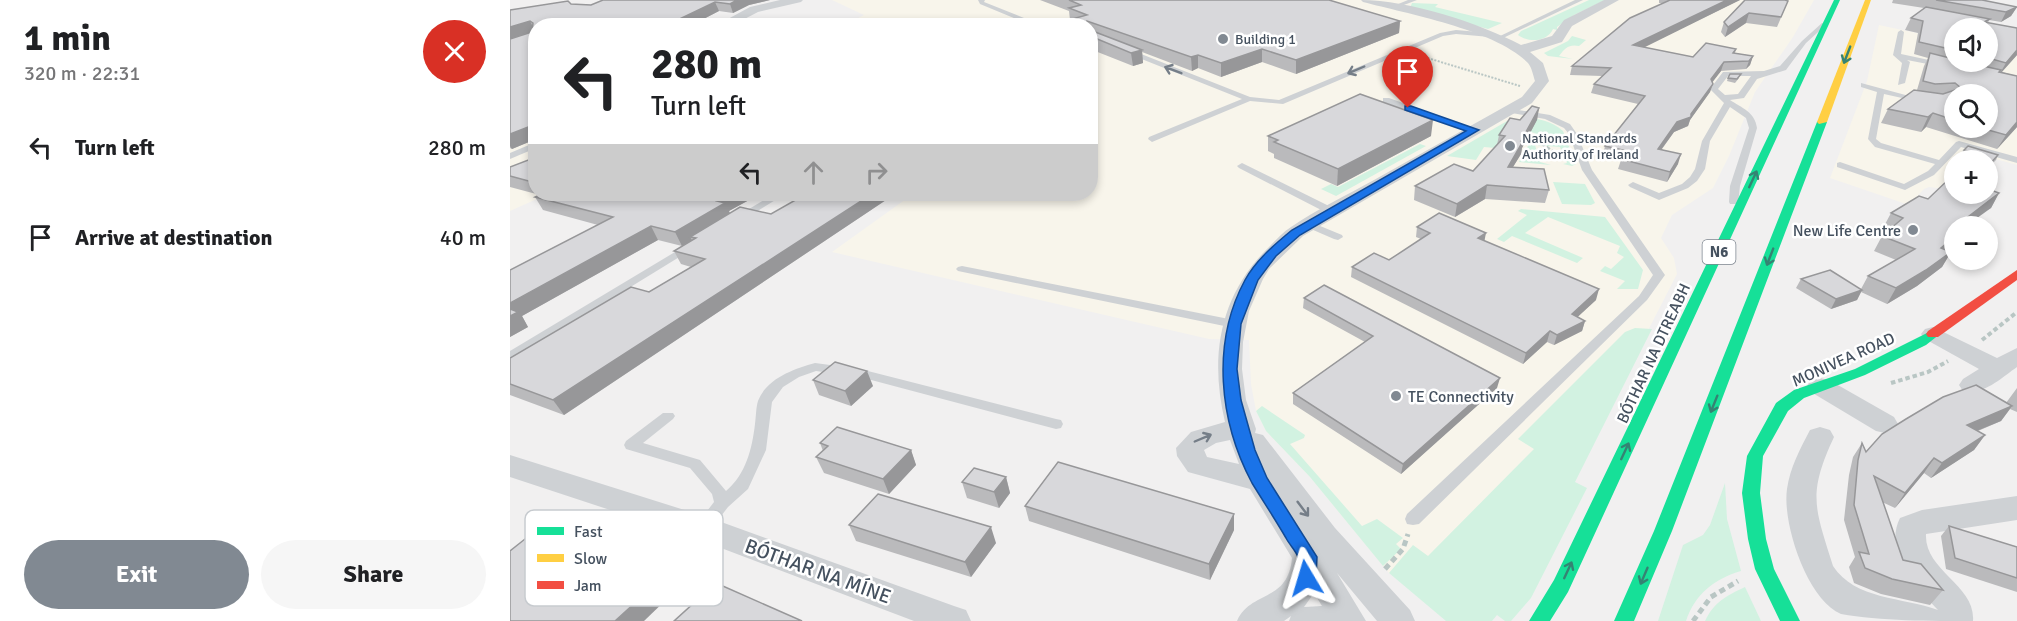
<!DOCTYPE html>
<html lang="en">
<head>
<meta charset="utf-8">
<style>
	body { margin:0; font-family:Signika,sans-serif; background:#f6f6f6; color:#202124; height:100vh; display:flex; flex-direction:column; font-size:22px; white-space:nowrap }
	* { box-sizing:border-box; margin:0 }
	p { font-size:20px; color:#757577 }
	.icon { flex:none; width:33px; height:33px; fill:none; stroke:currentColor; stroke-width:2; stroke-linecap:round; stroke-linejoin:round }
	.map { position:relative; flex:1; overflow:hidden }
	.sheet { display:flex; flex-direction:column; background:#fff; width:510px }
	.sheet>* { flex:none }
	.banner { position:absolute; left:18px; top:18px; width:570px; height:183px; border-radius:24px; box-shadow:0 3px 9px #0003; background:#fff; color:#202124; overflow:hidden }
	.controls { position:absolute; left:1434px; top:18px; display:grid; gap:12px }
	.controls a { display:grid; place-items:center; width:54px; height:54px; border-radius:50%; background:#fff; box-shadow:0 3px 9px #0003; font-size:30px }
	.pin { position:absolute; display:grid; place-items:center; width:51px; height:51px; color:#fff; margin:-62px -26px; border-radius:50% 50% 50% 0; rotate:-45deg; box-shadow:0 0 6px #0007 }
	.pin .icon { rotate:45deg }
	.me { position:absolute; width:66px; margin:-33px; rotate:353deg; stroke-linejoin:round; filter:drop-shadow(0 0 4px #0008) }
	.turn { display:flex; align-items:center; gap:21px; height:126px; padding:0 24px; font-size:27px }
	.turn .icon { width:78px; height:78px; stroke-width:2.5 }
	.turn b { display:block; font-size:42px; line-height:51px }
	.lanes { display:flex; align-items:center; height:57px; padding:0 24px; background:#0003; justify-content:center; gap:30px; direction:ltr }
	.lanes .off { opacity:.35 }
	.round { display:grid; place-items:center; flex:none; width:63px; height:63px; border-radius:32px; background:#f6f6f6 }
	.overview { display:flex; align-items:center; justify-content:space-between; height:102px; padding:0 24px }
	h1 { font-size:36px; font-weight:800; line-height:45px }
	.cta { display:flex; gap:12px; margin-top:auto; padding:12px 24px }
	.cta a { flex:1; height:69px; border-radius:36px; background:#818992; color:#fff; font-size:24px; font-weight:800; line-height:69px; text-align:center }
	.cta a+a { background:#f6f6f6; color:#202124 }
	ul { padding:0; list-style:none }
	li { display:flex; align-items:center; gap:18px; height:90px; padding:0 24px }
	li div { flex:1 }
	li b { display:block; font-size:22px }
	li em { font-style:normal }
	main { display:flex; flex:1; min-height:0 }
	.map>svg:first-child { display:block }
	.commercial { fill:#f8f5eb; fill-rule:evenodd }
	.green { fill:#d2f2e1 }
	.lines { fill:none; stroke-linecap:round; stroke-linejoin:round }
	.path-far3 { stroke:#b9c6c4; stroke-width:2; stroke-dasharray:2 1.5; stroke-linecap:butt }
	.path-far2 { stroke:#b9c6c4; stroke-width:3; stroke-dasharray:4 2; stroke-linecap:butt }
	.path-far1 { stroke:#b9c6c4; stroke-width:4; stroke-dasharray:4.5 3; stroke-linecap:butt }
	.path { stroke:#b9c6c4; stroke-width:5; stroke-dasharray:6 4; stroke-linecap:butt }
	.lane { fill:#ced1d4; fill-rule:evenodd }
	.street { fill:#ced1d4; fill-rule:evenodd }
	.fast { fill:#16e098; fill-rule:evenodd }
	.slow { fill:#ffcf43; fill-rule:evenodd }
	.jam { fill:#f24e42; fill-rule:evenodd }
	.wall { fill:#bababc; fill-rule:evenodd }
	.shaded-wall { fill:#979799 }
	.building { fill:#d8d8db; stroke:#979799; stroke-width:1.5 }
	.oneway { stroke:#358373 }
	.oneway2 { stroke:#757e88 }
	.route { fill:#1a73e8; stroke:#114b97; stroke-width:1.5 }
	.poi-dot { fill:#818992; stroke:#fff; stroke-width:2 }
	.labels { text-anchor:middle; stroke-width:5; stroke-linejoin:round; paint-order:stroke }
	.far-poi-label { font-size:14px; fill:#45515f; stroke:#fff; text-anchor:start }
	.shield { fill:#fff; stroke:#7d858f; stroke-width:1.5 }
	.shield-label { font-size:15px; font-weight:bold; fill:#45515f }
	.poi-label { font-size:16px; fill:#45515f; stroke:#fff; text-anchor:end }
	.street-label { font-size:16px; fill:#45515f; stroke:#fff }
	.near-street-label { font-size:20px; fill:#45515f; stroke:#fff }
	.key { fill:#fff; stroke:#c7cbcf; stroke-width:1.5 }
	.key-label { font-size:16px; fill:#45515f }
</style>
</head>
<body>
<main>
<section class="sheet">
<div class="overview"><div><h1>1 min</h1><p>320 m · 22:31</p></div><a class="round" style="background:#d93025;color:#fff"><svg class="icon" aria-label="close" viewBox="0 0 24 24"><path d="M6 6l12 12M18 6L6 18"/></svg></a></div>
<ul>
<li><svg class="icon" aria-label="left" viewBox="0 0 24 24"><path d="M17 20v-9H6M10 6l-5 5 5 5"/></svg><div><b>Turn left</b></div><em>280 m</em></li>
<li><svg class="icon" aria-label="arrive" viewBox="0 0 24 24"><path d="M6 21V4h12l-3 4 3 4H6"/></svg><div><b>Arrive at destination</b></div><em>40 m</em></li>
</ul>
<div class="cta"><a>Exit</a><a>Share</a></div>
</section>
<div class="map">
<svg width="1507" height="621" viewBox="0 0 1507 621">
	<rect width="100%" height="100%" fill="#f1f0f0"/>
	<g class="commercial">
		<polygon points="322,0 1304,0 1283,37 1245,92 1219,156 1203,188 1162,215 1151,238 1164,258 1167,274 1058,486 910,587 879,573 800,477 756,431 746,411 741,384 739,340 699,339 322,252 403,194 580,194 580,26 335,25 354,15"/>
		<path d="M1369,25L1444,41V62H1478L1507,55V165L1454,150L1444,160V178L1434,189L1419,187L1414,189L1399,205L1320,178L1357,81ZM1444,94H1478V128H1444Z"/>
		<polygon points="25,111 26,194 38,194 0,211 0,122"/>
	</g>
	<g class="green">
		<path d="M1079,0H1095L1064,15L1047,27V30L1043,29C1037,42 1019,43 1008,35L1011,31Z"/>
		<polygon points="902,3 928,4 925,7 992,23 978,29 900,8"/>
		<path d="M1062,36L1076,40L1069,46C1059,44 1055,48 1049,56L1063,59L1038,56L1034,53L1058,41Z"/>
		<path d="M1011,117C1026,118 1041,120 1053,131L1066,164L1062,166L1053,164L1057,163L1050,147L1025,145L1030,162L1041,165L1009,162L1025,133L998,128L985,148L974,147L966,160L937,156L997,121L1012,119Z"/>
		<polygon points="910,144 916,146 826,196 811,189 821,184 828,187"/>
		<polygon points="1043,182 1075,184 1085,203 1081,205 1052,204"/>
		<polygon points="1011,209 1095,217 1133,270 1128,289 1107,289 1115,281 1090,271 1095,266 1101,269 1114,257 1107,253 1110,246 1038,217 1015,233 1073,258 1067,263 1002,236 994,242 987,239 1017,215 1008,211"/>
		<polygon points="1125,328 1142,329 1065,482 1077,488 1021,598 1001,621 995,621 987,615 982,621 936,621 879,573 903,545 918,556 1024,449 1008,439 1115,332"/>
		<polygon points="752,406 795,435 794,438 780,444 852,526 867,519 893,538 886,544 891,549 873,566 800,477 756,431 746,411"/>
		<path d="M1215,483L1217,519L1231,571C1204,579 1185,594 1176,621H1148L1173,545L1193,535L1200,525Z"/>
		<path d="M1235,587L1251,621H1195C1204,602 1216,596 1235,587Z"/>
	</g>
	<g class="lines">
		<polyline class="path-far3" points="911,56 1010,86"/>
		<polyline class="path-far2" points="1017,133 1042,151"/>
		<g class="path-far1">
			<polyline points="1472,340 1507,312"/>
			<polyline points="1381,383 1418,372 1438,361"/>
		</g>
		<g class="path">
			<polyline points="875,569 893,549 898,534"/>
			<polyline points="1183,621 1201,597 1228,581"/>
		</g>
		<g class="lane">
			<polygon points="468,0 475,0 474,2 514,18 533,18 554,26 511,21 470,4"/>
			<polygon points="898,0 907,0 886,8 881,7"/>
			<polygon points="1065,0 1073,0 991,39 986,38"/>
			<path d="M1312,23L1317,24L1296,43L1276,70L1247,79L1234,98L1220,100C1232,108 1245,112 1247,128L1230,186L1228,204H1220L1219,202L1220,186L1239,128L1236,118L1220,107L1200,141L1195,169L1187,181L1178,188L1149,200L1120,187L1118,185L1123,182L1149,193L1172,184L1180,177L1185,169L1192,141L1214,103L1200,89L1213,72L1254,71L1270,66L1292,41ZM1218,76H1241L1228,94L1215,95L1208,89Z"/>
			<polygon points="946,30 980,33 983,35 980,37 946,34 933,36 773,104 740,101 642,142 638,139 639,137 732,99 614,52 621,50 740,97 769,100 930,33"/>
			<polygon points="1391,30 1394,32 1391,54 1433,63 1433,67 1397,60 1400,62 1395,83 1388,85 1392,63 1383,55 1388,32"/>
			<polygon points="1351,83 1414,100 1410,102 1374,94 1366,139 1371,143 1429,160 1446,142 1449,141 1507,157 1507,163 1451,147 1424,175 1395,190 1327,167 1327,163 1330,162 1394,184 1418,171 1425,164 1365,147 1358,139 1367,92 1351,87"/>
			<polygon points="873,98 879,98 968,130 961,132 873,102"/>
			<polygon points="996,108 1040,115 1060,124 1067,134 1082,170 1155,275 1137,300 909,524 903,525 897,524 895,519 897,514 1129,296 1143,275 1072,170 1059,134 1054,128 1035,119 996,112"/>
			<polygon points="26,142 26,148 0,159 0,153"/>
			<polygon points="732,163 825,209 826,211 821,214 817,213 729,168 727,166"/>
			<polygon points="264,194 275,194 233,220 229,221 224,218"/>
			<polygon points="798,221 832,235 833,237 828,240 824,239 794,226 793,224"/>
			<polygon points="180,243 185,246 184,248 0,361 0,351"/>
			<polygon points="452,266 724,320 730,324 724,328 448,271 446,269 448,267"/>
			<path d="M305,363L350,369L546,419L551,420L553,424L551,428L546,429L350,377L306,371L289,377L273,387L262,402L256,450L238,489L218,507L198,533L192,535L186,533L184,528L204,502L202,494L180,468L116,449L114,445L116,441L153,413H163L165,416L163,419L133,443L190,460L216,491C236,474 242,449 245,424C246,417 246,407 248,401C257,378 284,369 305,363Z"/>
		</g>
		<g class="street">
			<polygon points="270,0 293,0 291,2 248,12 221,26 205,26 240,7"/>
			<path d="M851,0C899,0 969,23 1011,45L1042,36L1054,20L1094,0H1109L1062,26L1052,42L1020,52L1033,63L1039,81L1022,103L793,236L759,269L753,279L739,311L733,342L732,369L736,400L746,429L745,433L753,435L825,528L900,610L905,621H867L827,573L856,621H779L781,616L774,621H727C741,590 778,603 782,558L740,489L678,472L667,456L666,448L681,432L715,422C699,355 710,294 760,246C767,239 773,232 781,227C807,209 837,195 864,180C913,152 963,125 1012,97L1025,81C1023,75 1022,68 1018,63C986,30 898,14 853,2ZM720,440L729,464L697,457L694,450L706,443ZM804,593L812,606L794,607Z"/>
			<path d="M1423,327L1487,358L1507,348V367C1491,378 1473,396 1453,391L1449,385L1453,379L1469,369L1415,339L1411,334L1415,329Z"/>
			<polygon points="1310,378 1319,380 1384,417 1388,424 1384,431 1375,433 1366,431 1301,392 1297,386 1301,380"/>
			<path d="M1310,427L1320,430L1324,437C1297,495 1305,508 1323,566C1345,600 1393,597 1428,610C1407,587 1373,551 1390,518L1412,510L1507,496V520L1416,534C1414,571 1466,585 1463,621C1423,621 1369,621 1331,614C1297,600 1272,523 1277,489C1280,468 1290,449 1300,430Z"/>
			<polygon points="0,455 203,519 444,606 456,610 461,621 404,621 182,537 0,477"/>
		</g>
		<g class="fast">
			<polygon points="1324,0 1330,0 1058,592 1040,621 1019,621 1044,580"/>
			<polygon points="1312,119 1317,122 1162,531 1124,621 1104,621 1144,531 1307,122"/>
			<polygon points="1423,330 1430,334 1416,345 1355,375 1294,398 1278,411 1253,456 1250,493 1256,539 1264,569 1290,621 1270,621 1245,569 1238,539 1232,493 1237,456 1266,403 1284,390 1345,369"/>
		</g>
		<polygon class="slow" points="1355,0 1361,0 1317,122 1309,124 1307,122"/>
		<polygon class="jam" points="1507,270 1507,280 1428,337 1418,337 1416,334 1418,331"/>
	</g>
	<g class="wall">
		<polygon points="93,0 260,0 239,5 223,13 209,11 180,26 26,26 26,139 2,149 0,148 0,10 61,4 81,5"/>
		<polygon points="530,0 819,0 890,21 889,33 786,74 752,62 711,77 688,68 682,71 632,52 633,63 623,66 580,49 580,26 549,26 548,23 560,20 559,11"/>
		<polygon points="1149,0 1230,0 1133,47 1183,57 1226,49 1225,53 1243,56 1240,65 1236,69 1211,71 1202,82 1200,92 1180,120 1178,126 1164,132 1152,149 1168,164 1157,182 1108,169 1111,160 1093,155 1095,146 1128,104 1081,93 1084,84 1092,76 1060,75 1062,66 1152,3 1149,3"/>
		<polygon points="1235,0 1278,1 1267,27 1236,23 1215,37 1211,32 1214,22"/>
		<path d="M1383,0H1472L1507,7L1501,16L1491,22L1479,20L1478,23L1507,28V55L1492,72L1507,76V127L1487,149L1416,127L1411,132L1371,123L1378,109L1407,90L1414,66L1418,58L1404,54L1408,33L1395,30L1401,18L1414,8L1382,3ZM1444,28H1478V62H1444ZM1444,94L1478,128H1444Z"/>
		<polygon points="1218,78 1229,78 1225,83 1217,81"/>
		<polygon points="1029,108 1027,120 1012,148 1011,154 1003,167 1039,190 1035,203 975,199 945,217 904,200 905,186 963,171 987,145 989,135 1010,120"/>
		<polygon points="758,136 921,136 827,186 764,158 764,154 758,151"/>
		<polygon points="1454,150 1488,155 1486,160 1478,168 1478,160 1452,154"/>
		<polygon points="26,157 26,194 250,194 219,211 220,213 261,214 294,195 287,194 385,194 54,415 0,395 0,358 139,292 181,267 171,264 164,251 172,246 148,240 12,316 18,327 0,337 0,270 88,225 33,210 25,197 30,195 0,187 0,167"/>
		<polygon points="1489,193 1481,208 1444,226 1444,244 1437,250 1441,252 1432,267 1407,286 1377,304 1351,292 1347,300 1321,309 1286,288 1291,279 1351,289 1358,276 1386,260 1364,251 1372,236 1378,230 1373,228 1381,213 1418,199"/>
		<polygon points="907,227 974,241 1086,300 1067,317 1075,321 1072,331 1044,345 1037,342 1013,364 841,277 842,267 879,260 911,239 906,237"/>
		<polygon points="794,298 987,388 891,474 783,404 783,393 855,342 793,308"/>
		<polygon points="303,380 363,386 341,406 309,395"/>
		<polygon points="1507,388 1507,412 1500,409 1491,421 1468,431 1475,435 1464,450 1421,478 1414,473 1385,508 1372,502 1393,560 1433,590 1420,605 1371,594 1344,583 1339,567 1345,557 1334,520 1339,475 1343,457 1352,443 1356,452 1496,403"/>
		<polygon points="310,443 401,450 406,465 379,494 314,473 306,457 313,451"/>
		<polygon points="496,477 500,493 489,508 457,498 452,482"/>
		<polygon points="515,506 724,530 700,580 519,521"/>
		<polygon points="339,525 486,543 461,577 346,541"/>
		<polygon points="1439,526 1507,547 1507,592 1436,569 1431,536"/>
	</g>
	<g class="shaded-wall">
		<polygon points="227,0 260,0 239,5 223,13 220,4"/>
		<polygon points="1217,0 1230,0 1121,54 1123,45"/>
		<polygon points="205,2 209,11 180,26 155,26"/>
		<polygon points="1507,7 1501,16 1491,22 1496,12"/>
		<polygon points="1239,13 1236,23 1215,37 1218,27"/>
		<polygon points="20,21 25,31 0,39 0,27"/>
		<polygon points="890,21 889,33 786,74 786,60"/>
		<polygon points="752,49 752,62 711,77 711,63"/>
		<polygon points="632,50 633,63 623,66 621,53"/>
		<polygon points="1507,50 1507,55 1489,75 1496,63"/>
		<polygon points="688,55 688,68 682,71 681,57"/>
		<polygon points="1243,56 1240,65 1236,69 1239,61"/>
		<polygon points="1214,62 1211,71 1198,88 1201,79"/>
		<polygon points="1203,84 1200,92 1180,120 1178,126 1164,132 1145,158 1148,149 1167,122 1181,114"/>
		<polygon points="1029,108 1027,120 1012,148 1011,154 995,180 998,167"/>
		<polygon points="1423,113 1416,127 1411,132 1418,117"/>
		<polygon points="923,120 921,136 827,186 828,169"/>
		<polygon points="1507,122 1507,127 1487,149 1496,135"/>
		<polygon points="26,124 26,139 2,149 0,146 0,134"/>
		<polygon points="1171,154 1168,164 1157,182 1160,172"/>
		<polygon points="977,185 975,199 945,217 947,204"/>
		<polygon points="1489,193 1481,208 1456,226 1450,223"/>
		<polygon points="221,194 250,194 219,211 221,217 180,237 182,240 172,246 165,232 207,201"/>
		<polygon points="362,194 385,194 54,415 43,400"/>
		<polygon points="141,226 148,240 12,316 18,327 0,337 0,303"/>
		<polygon points="976,233 974,243 968,238"/>
		<polygon points="1444,237 1444,244 1422,263 1431,248"/>
		<polygon points="1441,252 1432,267 1407,286 1377,304 1386,288"/>
		<polygon points="1089,289 1086,300 1059,325 1062,314"/>
		<polygon points="1352,290 1347,300 1321,309 1326,299"/>
		<polygon points="1075,321 1072,331 1044,345 1047,335"/>
		<polygon points="1040,331 1037,342 1013,364 1016,353"/>
		<polygon points="357,371 363,386 341,406 335,391"/>
		<polygon points="990,378 987,388 891,474 893,464"/>
		<polygon points="1502,406 1491,421 1447,439 1457,425"/>
		<polygon points="1475,435 1464,450 1421,478 1432,463"/>
		<polygon points="401,450 406,465 379,494 373,479"/>
		<polygon points="1424,458 1414,473 1385,508 1395,493"/>
		<polygon points="496,477 500,493 489,508 484,492"/>
		<polygon points="724,514 724,530 700,580 699,564"/>
		<polygon points="481,527 486,543 461,577 455,562"/>
		<polygon points="149,581 160,596 134,621 105,621"/>
	</g>
	<g class="building">
		<polygon points="93,0 227,0 220,4 205,2 155,26 26,26 26,124 0,134 0,39 22,32 23,23 20,21 0,27 0,10 58,1 61,4 81,5"/>
		<polygon points="559,0 819,0 890,21 786,60 752,49 711,63 688,55 681,57 577,21 577,26 554,26 548,23 577,15 559,8 571,5"/>
		<polygon points="1160,0 1217,0 1123,45 1183,57 1196,43 1226,49 1223,53 1243,56 1239,61 1214,62 1201,79 1203,84 1181,114 1181,117 1167,122 1148,149 1171,154 1160,172 1111,159 1117,151 1095,146 1135,96 1084,84 1101,68 1062,66 1120,18"/>
		<polygon points="1235,0 1275,0 1278,1 1271,17 1239,13 1218,27 1214,22"/>
		<polygon points="1426,0 1472,0 1507,7 1496,12"/>
		<polygon points="1416,7 1480,19 1474,22 1507,28 1507,50 1496,63 1478,58 1478,28 1444,28 1444,50 1409,42 1413,21 1401,18"/>
		<polygon points="580,30 632,50 621,53 580,36"/>
		<polygon points="1420,53 1444,59 1444,62 1455,62 1491,70 1489,72 1507,76 1507,122 1496,135 1471,128 1478,128 1478,94 1444,94 1444,120 1423,113 1418,117 1378,109 1404,90 1433,94 1451,88 1445,83 1425,84 1413,81"/>
		<polygon points="1220,74 1231,74 1227,79 1218,78"/>
		<polygon points="850,94 923,120 828,169 764,142 768,140 758,136"/>
		<polygon points="1022,106 1029,108 1011,141 1013,141 998,167 1034,169 1039,190 977,185 947,204 905,186 944,164 963,171 995,136 989,135 1000,118 1010,120"/>
		<polygon points="1458,146 1488,155 1478,166 1478,160 1460,160 1467,153 1454,150"/>
		<polygon points="26,157 26,183 0,176 0,167"/>
		<polygon points="1441,177 1444,178 1444,194 1478,194 1478,189 1489,193 1450,223 1457,226 1444,226 1444,237 1431,248 1441,252 1416,270 1386,288 1358,276 1405,249 1372,236 1393,218 1381,213 1409,196 1418,199"/>
		<polygon points="32,194 221,194 207,201 215,203 165,232 141,226 0,303 0,270 103,217 25,197"/>
		<polygon points="296,194 362,194 43,400 0,384 0,358 121,287 139,292 195,259 164,251 186,238 180,237 230,207 261,214"/>
		<polygon points="929,213 976,233 968,238 1089,289 1062,314 1075,321 1047,335 1040,331 1016,353 842,267 864,253 879,260 920,233 907,227"/>
		<polygon points="1320,270 1352,290 1326,299 1291,279"/>
		<polygon points="814,285 990,378 893,464 783,393 863,336 794,298"/>
		<polygon points="0,309 8,312 0,316"/>
		<polygon points="325,362 357,371 335,391 303,380"/>
		<polygon points="1466,385 1502,406 1457,425 1475,435 1432,463 1424,458 1395,493 1364,476 1393,560 1411,564 1433,590 1382,579 1355,568 1349,552 1359,554 1344,505 1348,460 1352,443 1356,452 1372,434 1396,419 1433,397"/>
		<polygon points="327,427 401,450 373,479 306,457 318,446 310,443"/>
		<polygon points="548,462 724,514 699,564 515,506"/>
		<polygon points="464,468 496,477 484,492 452,482"/>
		<polygon points="368,494 481,527 455,562 339,525"/>
		<polygon points="1439,526 1507,547 1507,578 1445,558"/>
		<polygon points="15,539 60,555 66,551 83,557 80,560 128,578 132,574 149,581 105,621 0,621 0,551"/>
		<polygon points="206,583 292,621 164,621"/>
	</g>
	<defs><path id="oneway-shaft" d="M-6 0H5M1.5-3L5.5 0L1.5 3" fill="none" stroke-width="1.6" stroke-linecap="round" stroke-linejoin="round" transform="scale(1.5)"/></defs>
	<g class="oneway">
		<use href="#oneway-shaft" transform="translate(1337 55) rotate(111)"/>
		<use href="#oneway-shaft" transform="translate(1243 179) rotate(-65)"/>
		<use href="#oneway-shaft" transform="translate(1260 257) rotate(111)"/>
		<use href="#oneway-shaft" transform="translate(1204 404) rotate(112)"/>
		<use href="#oneway-shaft" transform="translate(1115 451) rotate(-65)"/>
		<use href="#oneway-shaft" transform="translate(1058 570) rotate(-65)"/>
		<use href="#oneway-shaft" transform="translate(1134 576) rotate(113)"/>
	</g>
	<g class="oneway2">
		<use href="#oneway-shaft" transform="translate(663 70) rotate(-159)"/>
		<use href="#oneway-shaft" transform="translate(846 70) rotate(157)"/>
		<use href="#oneway-shaft" transform="translate(693 438) rotate(-23)"/>
		<use href="#oneway-shaft" transform="translate(793 509) rotate(53)"/>
	</g>
	<path class="route" d="M895,106H901L969,130L790,235L766,256L748,280L731,324L727,369L731,400L745,450L757,478L807,557L806,578L803,584L796,586L789,584C785,575 791,566 788,557C786,551 779,544 776,538C765,519 753,501 742,483C709,421 701,343 735,280C746,260 765,244 782,230L956,131L895,110Z"/>
	<g class="poi-dot">
		<circle cx="713" cy="39" r="6"/>
		<circle cx="1000" cy="146" r="6"/>
		<circle cx="1403" cy="230" r="6"/>
		<circle cx="886" cy="396" r="6"/>
	</g>
	<g class="labels">
		<g class="far-poi-label">
			<text x="725" y="44">Building 1</text>
			<text x="1012" y="143">National Standards<tspan x="1012" dy="16">Authority of Ireland</tspan></text>
		</g>
		<rect class="shield" x="1192.5" y="240" width="33" height="24" rx="4.5"/>
		<g class="shield-label">
			<text x="1209" y="257">N6</text>
		</g>
		<g class="poi-label">
			<text x="1391" y="236">New Life Centre</text>
			<text x="898" y="402" text-anchor="start">TE Connectivity</text>
		</g>
		<g class="street-label">
			<text transform="translate(1143 353) rotate(-65)" y="6">BÓTHAR NA DTREABH</text>
			<text transform="translate(1333 359) rotate(-24)" y="6">MONIVEA ROAD</text>
		</g>
		<g class="near-street-label">
			<text transform="translate(308 571) rotate(20)" y="7">BÓTHAR NA MÍNE</text>
		</g>
	</g>
	<rect x="15" y="510" width="198" height="96" rx="9" class="key"/>
	<rect x="27" y="527" width="27" height="8" fill="#16e098"/>
	<rect x="27" y="554" width="27" height="8" fill="#ffcf43"/>
	<rect x="27" y="581" width="27" height="8" fill="#f24e42"/>
	<g class="key-label">
		<text x="64" y="537">Fast</text>
		<text x="64" y="564">Slow</text>
		<text x="64" y="591">Jam</text>
	</g>
</svg>
<div class="controls">
<a><svg class="icon" aria-label="sound" viewBox="0 0 24 24"><path d="M4 9h4l5-4v14l-5-4H4zM17 9q2 3 0 6"/></svg></a>
<a><svg class="icon" aria-label="search" viewBox="0 0 24 24"><circle cx="10" cy="10" r="6"/><path d="M15 15l6 6"/></svg></a>
<a>+</a>
<a>−</a>
</div>
<div class="pin" style="left:898px;top:108px;background:#d93025"><svg class="icon" aria-label="arrive" viewBox="0 0 24 24"><path d="M6 21V4h12l-3 4 3 4H6"/></svg></div>
<svg class="me" style="left:796px;top:578px" viewBox="-20 -20 40 40"><path d="M0-17L14 15 0 8-14 15z" fill="#1a73e8" stroke="#fff" stroke-width="4"/></svg>
<div class="banner">
<div class="turn"><svg class="icon" aria-label="left" viewBox="0 0 24 24"><path d="M17 20v-9H6M10 6l-5 5 5 5"/></svg><div><b>280 m</b>Turn left</div></div>
<div class="lanes"><svg class="icon" aria-label="left" viewBox="0 0 24 24"><path d="M17 20v-9H6M10 6l-5 5 5 5"/></svg><svg class="icon off" aria-label="ahead" viewBox="0 0 24 24"><path d="M12 20V5M6 11l6-6 6 6"/></svg><svg class="icon off" aria-label="right" viewBox="0 0 24 24"><path d="M7 20v-9h11M14 6l5 5-5 5"/></svg></div>
</div>
</div>
</main>
</body>
</html>
